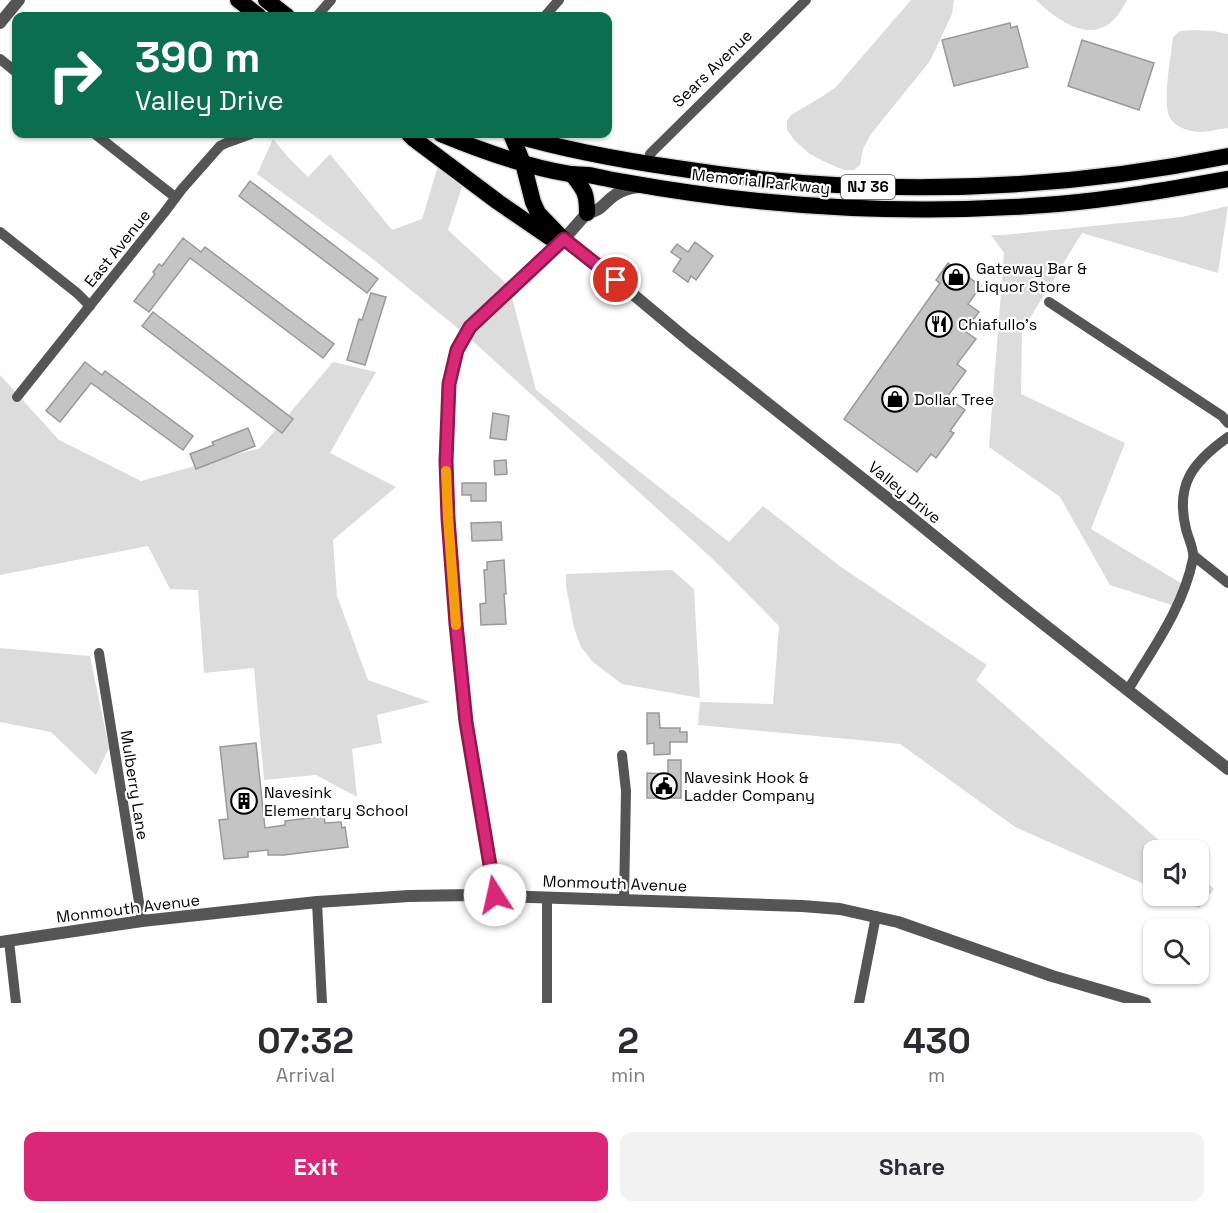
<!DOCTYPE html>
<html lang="en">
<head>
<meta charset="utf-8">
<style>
	body { margin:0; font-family:"Space Grotesk",sans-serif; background:#f2f2f3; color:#2b2b33; height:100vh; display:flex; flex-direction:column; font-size:22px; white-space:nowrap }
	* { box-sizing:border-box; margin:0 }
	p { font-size:20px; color:#7c7c81 }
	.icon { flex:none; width:33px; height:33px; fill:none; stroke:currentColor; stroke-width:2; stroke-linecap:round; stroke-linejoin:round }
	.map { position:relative; height:1003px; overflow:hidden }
	.details { display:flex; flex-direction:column; background:#fff; flex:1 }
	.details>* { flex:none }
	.banner { position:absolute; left:12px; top:12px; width:600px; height:126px; border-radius:12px; box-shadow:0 2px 4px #0004; background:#0b6e4f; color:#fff; overflow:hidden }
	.tools { position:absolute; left:1143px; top:840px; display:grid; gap:12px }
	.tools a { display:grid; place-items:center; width:66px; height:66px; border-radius:12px; background:#fff; box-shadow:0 2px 4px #0004; font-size:30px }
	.pin { position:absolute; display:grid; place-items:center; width:51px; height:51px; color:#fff; margin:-26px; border:3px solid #fff; border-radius:50%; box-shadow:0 2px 6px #0007 }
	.me { position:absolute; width:66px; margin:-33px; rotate:350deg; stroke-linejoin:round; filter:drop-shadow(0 0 4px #0008) }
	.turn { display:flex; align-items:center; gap:21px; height:126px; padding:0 24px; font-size:27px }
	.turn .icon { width:78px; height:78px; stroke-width:2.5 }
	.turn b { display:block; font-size:42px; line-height:51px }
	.eta { display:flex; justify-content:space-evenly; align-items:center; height:102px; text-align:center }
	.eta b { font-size:36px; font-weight:800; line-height:42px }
	.primary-button { display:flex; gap:12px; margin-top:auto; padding:12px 24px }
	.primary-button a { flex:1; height:69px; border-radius:12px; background:#db2777; color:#fff; font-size:24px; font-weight:800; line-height:69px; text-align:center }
	.primary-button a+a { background:#f2f2f3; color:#2b2b33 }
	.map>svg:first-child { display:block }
	.green { fill:#dcdcdc }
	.building { fill:#c4c4c4; stroke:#999; stroke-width:1.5 }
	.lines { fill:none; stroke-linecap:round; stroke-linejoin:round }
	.trunk-casing { stroke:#dbdbdb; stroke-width:19 }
	.minor { stroke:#555; stroke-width:10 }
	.tertiary { stroke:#555; stroke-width:12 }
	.trunk { stroke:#000; stroke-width:16 }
	.route-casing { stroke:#8e194d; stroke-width:15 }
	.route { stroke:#db2777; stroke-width:10 }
	.slow { stroke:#f59e0b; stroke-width:10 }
	.labels { text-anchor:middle; stroke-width:4.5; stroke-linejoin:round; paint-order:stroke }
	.shield { fill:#fff; stroke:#4c4c4c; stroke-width:1.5 }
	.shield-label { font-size:15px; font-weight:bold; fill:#000 }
	.street-label { font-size:16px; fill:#000; stroke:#fff }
	.poi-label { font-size:16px; fill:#000; stroke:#fff; text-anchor:start }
</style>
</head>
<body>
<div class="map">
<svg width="1228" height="1003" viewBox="0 0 1228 1003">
	<rect width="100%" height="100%" fill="#fff"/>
	<g class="green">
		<polygon points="911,0 954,0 952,14 930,61 871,134 863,149 860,165 854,170 844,170 825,162 810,154 795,141 787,130 787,121 791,115 823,96 836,87"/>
		<path d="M1036,0H1127C1124,5 1121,11 1117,16C1092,47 1057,20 1036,0Z"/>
		<path d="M1192,30L1214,31L1228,34V128C1219,129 1209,132 1200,132C1190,132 1175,127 1170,118C1162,101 1171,57 1173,37L1180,31Z"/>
		<polygon points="273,139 289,158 308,177 330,154 392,230 422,219 438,166 463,184 448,230 509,286 536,390 729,542 763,506 841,567 987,665 976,680 1170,850 1154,850 1153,888 1015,827 900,744 698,725 700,702 773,704 779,626 717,563 466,335 369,256 257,174"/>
		<polygon points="1228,206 1218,273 1082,233 1022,331 1021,394 1125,443 1091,529 1189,588 1181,608 1110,585 1060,497 989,447 1004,253 991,235 1003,235 1182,217"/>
		<polygon points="333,362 376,372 330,453 396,487 333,540 337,596 368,680 430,702 377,715 382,743 352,749 357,797 316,775 264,780 254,668 204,673 198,590 170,589 148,546 0,575 0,375 59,440 141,481 260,448"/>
		<polygon points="672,570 694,589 700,698 622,684 593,662 581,647 574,628 566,586 566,574"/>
		<polygon points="0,648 90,656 109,748 96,775 51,732 0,722"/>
		<polygon points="1199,875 1214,889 1199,908 1170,896 1198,896"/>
	</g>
	<g class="building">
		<polygon points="1010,23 1011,28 1017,26 1028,67 954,86 942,40"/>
		<polygon points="1082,40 1154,63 1139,110 1068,86"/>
		<polygon points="250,181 378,279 367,293 239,196"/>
		<polygon points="183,238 201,252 205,247 334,344 323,358 190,258 149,312 134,301 155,274 153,272 159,264 162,266"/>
		<polygon points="695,242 713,256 696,280 691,276 688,282 673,271 681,259 671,252 677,244 688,252"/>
		<polygon points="948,263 981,286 968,304 979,312 965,331 976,339 957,364 966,371 947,397 965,410 950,431 954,433 936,458 931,454 917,472 844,419 940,283 936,280"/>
		<polygon points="371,293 386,297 365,365 347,360 359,319 362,320"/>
		<polygon points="153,312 293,419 282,433 142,326"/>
		<polygon points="85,362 102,375 105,371 193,436 183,450 91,383 60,422 46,411"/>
		<polygon points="493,413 509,416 506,440 490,438"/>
		<polygon points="248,428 255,446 196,469 190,454 214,445 212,442"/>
		<polygon points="506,460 507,474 495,475 494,461"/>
		<polygon points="462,483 486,483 486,501 471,501 471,495 462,495"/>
		<polygon points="501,522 502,540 472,541 471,523"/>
		<polygon points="504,560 506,594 504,594 506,624 481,625 480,604 486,603 484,570 487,570 487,562"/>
		<polygon points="647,713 659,713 660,728 680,728 680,732 687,732 687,742 670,742 670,754 654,755 654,743 647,744"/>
		<polygon points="256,743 265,828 285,825 285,821 324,816 325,823 341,822 342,828 345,827 348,847 284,855 268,855 268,850 248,852 248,857 224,859 219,820 228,819 220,747"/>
		<polygon points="668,760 681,760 681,798 647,798 647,773 668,774"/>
	</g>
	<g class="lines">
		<g class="trunk-casing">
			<g id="trunk">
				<polyline points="238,0 259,16"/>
				<polyline points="266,0 287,16"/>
				<polyline points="409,134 414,139 498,202 549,237 564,239"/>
				<path d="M441,134C482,151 526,167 570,174C576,175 582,174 588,175C600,177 612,180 624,182C767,208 913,216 1058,204C1115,199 1172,189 1228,179"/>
				<path d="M511,134C565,150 620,160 676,168C859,197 1046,193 1228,156"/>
				<polyline points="511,134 523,163 533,202 538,213 563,239"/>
				<path d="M572,174C584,190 587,192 587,213"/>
			</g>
		</g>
		<g class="minor">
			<polyline points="317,16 331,0"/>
			<polyline points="545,16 559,0"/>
			<polyline points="0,59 16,72"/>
			<polyline points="95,134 175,197"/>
			<polyline points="649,164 650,154 657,147 806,0"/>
			<polyline points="0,232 77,293 90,306"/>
			<polyline points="1049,302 1222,416 1228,423"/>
			<polyline points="17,397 164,213 182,189 220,146 226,143 251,134"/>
			<polyline points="1194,556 1228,583"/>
			<polyline points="99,653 142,921"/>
			<path d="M1128,690C1153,648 1183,608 1193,559C1195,551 1188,538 1186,529C1175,484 1193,462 1228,437"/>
			<polyline points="622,755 626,791 624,900"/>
			<polyline points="495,895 464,708 456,624 448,518 446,461 449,384 457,350 470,327 564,239"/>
			<polyline points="317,902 322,1003"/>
			<polyline points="9,941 16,1003"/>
			<polyline points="547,1003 547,897"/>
			<polyline points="859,1003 876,916"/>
		</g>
		<g class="tertiary">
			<polyline points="0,23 19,0"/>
			<path d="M638,187C629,188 622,190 615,195C603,203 602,211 587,213L564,239L598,265L689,341L901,509L1008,596L1228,769"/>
			<polyline points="0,942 142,921 317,902 409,896 473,895 802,906 840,909 898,922 1052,976 1145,1003"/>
		</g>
		<use href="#trunk" class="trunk"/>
	</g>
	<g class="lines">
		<g class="route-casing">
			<polyline id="route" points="495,895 466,722 456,624 448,518 446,461 449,384 457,350 470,327 564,239 616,280"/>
		</g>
		<use href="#route" class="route"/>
		<polyline class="slow" points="446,471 448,518 456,625"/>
	</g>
	<defs>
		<g id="shop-ring" transform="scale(1.35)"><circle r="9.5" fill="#fff" stroke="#000" stroke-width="1.5"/><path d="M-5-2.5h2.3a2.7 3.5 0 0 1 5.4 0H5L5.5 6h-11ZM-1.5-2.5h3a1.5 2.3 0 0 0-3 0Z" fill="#000"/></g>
		<g id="restaurant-ring" transform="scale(1.35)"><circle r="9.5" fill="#fff" stroke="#000" stroke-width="1.5"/><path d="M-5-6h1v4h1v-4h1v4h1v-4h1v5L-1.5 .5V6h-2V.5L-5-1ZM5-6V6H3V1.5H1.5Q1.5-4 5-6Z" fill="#000"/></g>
		<g id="civic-ring" transform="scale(1.35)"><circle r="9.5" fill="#fff" stroke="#000" stroke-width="1.5"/><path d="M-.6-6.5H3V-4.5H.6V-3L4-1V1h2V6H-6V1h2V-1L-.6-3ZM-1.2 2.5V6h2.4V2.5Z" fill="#000"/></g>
		<g id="building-ring" transform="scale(1.35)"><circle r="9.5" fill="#fff" stroke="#000" stroke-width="1.5"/><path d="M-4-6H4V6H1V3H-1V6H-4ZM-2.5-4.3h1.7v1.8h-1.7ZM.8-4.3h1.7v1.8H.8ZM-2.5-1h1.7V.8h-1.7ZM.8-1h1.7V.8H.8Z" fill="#000"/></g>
	</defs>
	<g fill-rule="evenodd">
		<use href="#shop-ring" x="956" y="277"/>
		<use href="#restaurant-ring" x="939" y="324"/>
		<use href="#shop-ring" x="895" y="399"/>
		<use href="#civic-ring" x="664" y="786"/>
		<use href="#building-ring" x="244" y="801"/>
	</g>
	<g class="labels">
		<rect class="shield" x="841" y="175" width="54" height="24" rx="4.5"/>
		<g class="shield-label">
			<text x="868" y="192">NJ 36</text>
		</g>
		<g class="street-label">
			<text transform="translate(712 68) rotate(-44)" y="6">Sears Avenue</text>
			<text transform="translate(761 181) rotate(6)" y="6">Memorial Parkway</text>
			<text transform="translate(117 248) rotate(-51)" y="6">East Avenue</text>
			<text transform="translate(905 492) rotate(39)" y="6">Valley Drive</text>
			<text transform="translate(135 785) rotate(81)" y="6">Mulberry Lane</text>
			<text transform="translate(615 883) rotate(2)" y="6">Monmouth Avenue</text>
			<text transform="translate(128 908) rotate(-7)" y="6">Monmouth Avenue</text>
		</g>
		<g class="poi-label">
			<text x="976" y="274">Gateway Bar &amp;<tspan x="976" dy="18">Liquor Store</tspan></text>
			<text x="958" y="330">Chiafullo's</text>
			<text x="914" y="405">Dollar Tree</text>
			<text x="684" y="783">Navesink Hook &amp;<tspan x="684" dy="18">Ladder Company</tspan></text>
			<text x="264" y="798">Navesink<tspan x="264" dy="18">Elementary School</tspan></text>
		</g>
	</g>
</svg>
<div class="tools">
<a><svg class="icon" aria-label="sound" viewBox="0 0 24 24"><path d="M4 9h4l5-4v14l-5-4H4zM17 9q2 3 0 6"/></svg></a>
<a><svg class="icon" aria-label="search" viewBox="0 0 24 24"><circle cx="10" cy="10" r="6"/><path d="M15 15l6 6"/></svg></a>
</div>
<div class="pin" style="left:616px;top:280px;background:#d93025"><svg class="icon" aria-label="arrive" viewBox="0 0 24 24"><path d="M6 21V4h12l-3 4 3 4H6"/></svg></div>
<svg class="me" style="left:495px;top:895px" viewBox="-20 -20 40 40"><circle r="19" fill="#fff"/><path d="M0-13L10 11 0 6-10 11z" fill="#db2777"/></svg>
<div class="banner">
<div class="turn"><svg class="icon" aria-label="right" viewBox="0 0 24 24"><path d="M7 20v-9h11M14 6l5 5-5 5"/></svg><div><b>390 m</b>Valley Drive</div></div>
</div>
</div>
<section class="details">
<div class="eta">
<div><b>07:32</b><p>Arrival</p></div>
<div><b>2</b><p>min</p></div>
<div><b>430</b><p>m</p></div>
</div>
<div class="primary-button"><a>Exit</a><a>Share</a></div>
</section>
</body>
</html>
